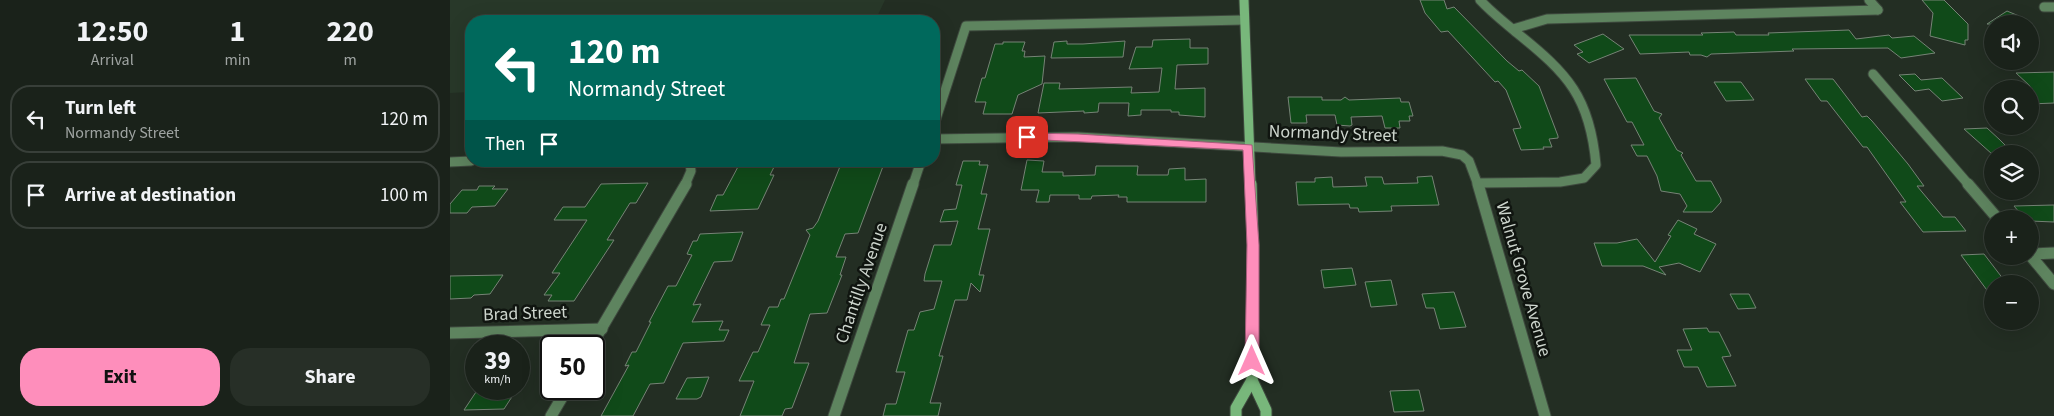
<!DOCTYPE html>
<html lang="en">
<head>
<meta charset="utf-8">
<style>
	body { margin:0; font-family:"Source Sans 3",sans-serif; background:#272f27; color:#f1f3f6; height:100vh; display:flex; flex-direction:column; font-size:19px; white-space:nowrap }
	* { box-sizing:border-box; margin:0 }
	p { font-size:16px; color:#9fa4a2 }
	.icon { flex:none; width:28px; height:28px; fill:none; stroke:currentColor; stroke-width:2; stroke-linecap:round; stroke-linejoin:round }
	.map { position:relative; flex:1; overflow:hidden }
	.details { display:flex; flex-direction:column; background:#1a221a; width:450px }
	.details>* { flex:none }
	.hud { position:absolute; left:15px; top:15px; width:475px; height:152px; border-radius:20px; box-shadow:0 5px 20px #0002,0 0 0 1px #383f39; background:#00695c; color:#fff; overflow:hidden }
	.tools { position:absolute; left:1534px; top:15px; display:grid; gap:10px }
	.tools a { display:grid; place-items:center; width:55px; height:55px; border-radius:50%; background:#1a221a; box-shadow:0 5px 20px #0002,0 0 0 1px #383f39; font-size:25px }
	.speed { position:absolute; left:15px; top:335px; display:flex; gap:10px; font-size:25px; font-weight:700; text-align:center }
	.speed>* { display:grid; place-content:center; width:65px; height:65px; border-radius:50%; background:#1a221a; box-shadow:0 5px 20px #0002,0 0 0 1px #383f39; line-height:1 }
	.speed small { font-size:12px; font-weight:400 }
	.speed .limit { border:2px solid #111; border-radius:8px; background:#fff; color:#111 }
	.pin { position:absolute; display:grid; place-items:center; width:42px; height:42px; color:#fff; margin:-21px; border-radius:10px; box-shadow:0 2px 8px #0006 }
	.me { position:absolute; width:55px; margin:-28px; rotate:0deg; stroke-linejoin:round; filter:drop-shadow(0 0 4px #0008) }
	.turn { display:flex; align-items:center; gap:18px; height:105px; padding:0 20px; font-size:22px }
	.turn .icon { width:65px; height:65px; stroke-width:2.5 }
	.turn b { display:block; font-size:35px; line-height:42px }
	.then { display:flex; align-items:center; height:48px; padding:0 20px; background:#0003; gap:10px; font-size:19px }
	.eta { display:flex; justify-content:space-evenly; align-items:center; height:85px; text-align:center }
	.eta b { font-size:30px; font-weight:700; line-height:35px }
	.action { display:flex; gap:10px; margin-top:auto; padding:10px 20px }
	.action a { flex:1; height:58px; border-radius:20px; background:#fe8ebb; color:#111; font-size:20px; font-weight:700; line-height:58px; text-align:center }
	.action a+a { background:#272f27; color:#f1f3f6 }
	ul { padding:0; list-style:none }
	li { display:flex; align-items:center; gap:15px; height:68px; margin:0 10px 8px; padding:0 10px; border:2px solid #383f39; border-radius:20px }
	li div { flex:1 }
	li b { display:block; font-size:19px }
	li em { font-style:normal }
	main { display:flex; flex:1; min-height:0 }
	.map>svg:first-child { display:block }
	.built { fill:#283829 }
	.building { fill:#104a19; stroke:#768376 }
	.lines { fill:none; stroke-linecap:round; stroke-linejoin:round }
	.minor-far1-casing { stroke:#3e493e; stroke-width:11 }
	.minor-casing { stroke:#3e493e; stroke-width:13 }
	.secondary-far1-casing { stroke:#3e493e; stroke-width:11 }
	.secondary-casing { stroke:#3e493e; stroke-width:13 }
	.minor-far1 { stroke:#5e845f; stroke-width:9 }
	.minor { stroke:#5e845f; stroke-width:11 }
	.secondary-far1 { stroke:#78b77b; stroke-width:9 }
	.secondary { stroke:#78b77b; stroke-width:11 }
	.route { fill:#fe8ebb; stroke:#a55c7a }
	.labels { text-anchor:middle; stroke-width:5; stroke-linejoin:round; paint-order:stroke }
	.street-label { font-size:18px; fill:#cdd5cd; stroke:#101510 }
</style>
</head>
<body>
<main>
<section class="details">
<div class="eta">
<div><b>12:50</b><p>Arrival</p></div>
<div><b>1</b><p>min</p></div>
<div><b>220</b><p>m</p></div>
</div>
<ul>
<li><svg class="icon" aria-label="left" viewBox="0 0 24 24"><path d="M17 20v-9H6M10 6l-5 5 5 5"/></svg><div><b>Turn left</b><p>Normandy Street</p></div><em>120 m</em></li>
<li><svg class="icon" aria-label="arrive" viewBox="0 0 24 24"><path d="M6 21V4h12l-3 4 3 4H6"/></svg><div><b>Arrive at destination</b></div><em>100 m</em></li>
</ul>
<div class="action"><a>Exit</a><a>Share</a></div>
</section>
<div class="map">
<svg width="1604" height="416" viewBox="0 0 1604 416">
	<rect width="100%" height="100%" fill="#232e23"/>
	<polygon class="built" points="0,0 435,0 425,21 21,21 21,92 0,93"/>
	<g class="building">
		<polygon points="970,0 994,0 997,9 1004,7 1057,61 1069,71 1072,70 1089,86 1108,136 1108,138 1099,139 1102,147 1093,147 1094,149 1071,150 1063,129 1071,128 1056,90 1048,81 1045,82 998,31 991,32 975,13"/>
		<polygon points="1472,0 1494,0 1518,24 1518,40 1515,40 1515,45 1480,36 1483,13"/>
		<polygon points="1557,11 1569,16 1560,24 1537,24"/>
		<polygon points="1399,30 1406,39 1439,35 1442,38 1464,36 1485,53 1451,58 1438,48 1342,49 1344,51 1261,54 1257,57 1251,55 1240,55 1239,52 1190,54 1179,35 1253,35 1251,33 1284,32 1286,35 1319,35 1318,33"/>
		<polygon points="1153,34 1174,49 1139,63 1127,54 1133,52 1124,45"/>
		<polygon points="740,39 740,48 758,48 758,64 727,65 725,89 755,88 755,117 729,115 729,112 721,112 721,110 691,110 691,115 678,116 679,103 649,103 648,112 634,113 634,111 588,113 594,83 610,83 609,89 682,87 681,93 709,92 712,68 679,69 686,47 702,47 703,40"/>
		<polygon points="617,41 617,44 633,44 675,41 673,57 601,58 604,42"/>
		<polygon points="553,42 575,42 572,51 575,51 574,57 595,56 592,84 568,95 562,114 533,114 536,102 525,102 532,78 535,78 545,44 553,44"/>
		<polygon points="1604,72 1604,103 1580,104 1580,86 1566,73"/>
		<polygon points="1465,74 1471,80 1492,78 1513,98 1492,101 1479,89 1465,91 1449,75"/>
		<polygon points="1186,78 1204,111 1212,114 1209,118 1227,150 1233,153 1231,155 1246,181 1261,181 1271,199 1271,202 1262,212 1233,212 1237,206 1230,194 1211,191 1207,176 1197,156 1187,156 1181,145 1194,145 1182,122 1177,122 1154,79"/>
		<polygon points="1355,79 1383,79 1412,117 1417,116 1422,121 1458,164 1474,186 1467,186 1493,217 1505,217 1516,231 1473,232 1450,202 1456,202 1417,147 1413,147 1377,101 1371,101"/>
		<polygon points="1264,82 1291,82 1304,100 1276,101"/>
		<polygon points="838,97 872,97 872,100 891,100 895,97 899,100 950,98 951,102 959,102 963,116 959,116 960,121 949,121 950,128 935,128 932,116 901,117 902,125 900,126 887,125 885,115 856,115 857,123 841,123"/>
		<polygon points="1537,128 1550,140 1564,154 1542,154 1514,129"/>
		<polygon points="577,160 594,161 592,172 613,172 613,176 645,175 646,166 688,166 687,175 718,175 719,169 735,168 735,180 756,179 756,202 677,202 677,197 668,197 669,195 642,196 641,199 629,199 629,195 600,195 599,202 586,202 589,190 571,190"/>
		<polygon points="294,161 327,161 320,175 324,175 308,209 260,211 267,195 273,195 290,163"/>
		<polygon points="395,161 435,161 408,233 395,234 386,257 396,257 390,275 392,275 377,313 360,314 344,363 359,363 342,408 335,409 332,416 290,416 304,381 289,381 303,352 308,352 320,325 311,325 319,307 328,307 331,299 334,299 360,235 356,230 363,228 368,221 391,164 394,164"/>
		<polygon points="513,161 530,161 529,165 538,165 531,194 537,194 528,229 540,229 529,275 534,275 530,292 521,283 517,300 505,300 489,356 493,356 480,403 491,403 488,416 433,416 436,404 446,404 455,372 446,372 458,330 464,330 470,312 484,309 492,281 474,281 475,274 484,245 501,245 508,221 490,222 494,210 506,209 512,185 506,185"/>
		<polygon points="982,176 989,205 941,206 942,211 909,212 908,208 900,208 899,204 848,205 846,182 865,182 865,178 882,177 883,187 917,186 915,177 932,177 934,184 968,183 967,177"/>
		<polygon points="198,183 186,203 180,203 157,240 164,240 124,301 98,301 102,295 94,295 110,273 102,273 137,220 104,220 113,207 135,207 151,184"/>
		<polygon points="29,186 45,186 42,189 58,189 45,206 22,207 17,213 0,213 0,204 12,190 27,190"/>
		<polygon points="1604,205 1604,222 1580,221 1580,219 1575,219 1564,206"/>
		<polygon points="1228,220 1247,229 1244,234 1266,244 1250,272 1229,263 1209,267 1216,275 1193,266 1152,266 1144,243 1167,243 1187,239 1205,262 1221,236 1218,235"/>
		<polygon points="293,232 282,261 264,262 243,305 251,304 242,322 273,321 269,330 279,330 274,341 233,343 214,383 200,384 183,416 151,416 179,365 175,366 182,352 186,352 201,322 199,322 218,286 226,286 242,255 237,254 243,241 247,241 250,234"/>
		<polygon points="1534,254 1557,284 1542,284 1542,297 1511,255"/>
		<polygon points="902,268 906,285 874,288 871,270"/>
		<polygon points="53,275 40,294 24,295 21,298 0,299 0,276"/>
		<polygon points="941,280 947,305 921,307 915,282"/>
		<polygon points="1004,292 1016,327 990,329 984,308 976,308 972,294"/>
		<polygon points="1280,294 1299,294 1306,308 1288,309"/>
		<polygon points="1257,328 1259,332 1269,332 1281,356 1272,357 1286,386 1257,387 1248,367 1234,367 1227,350 1242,350 1233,329"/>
		<polygon points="259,377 251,397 247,399 226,399 237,378"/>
		<polygon points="28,389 67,389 54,409 14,410"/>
		<polygon points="969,390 974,411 944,412 940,391"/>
	</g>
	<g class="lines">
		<g class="minor-far1-casing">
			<g id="minor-far1">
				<polyline points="1419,0 1428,10"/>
				<polyline points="1594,7 1604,7"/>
				<polyline points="1063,29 1097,19 1428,10"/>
				<polyline points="1423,74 1519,185"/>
				<polyline points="484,125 516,26 794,20"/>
				<polyline points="484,139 628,137 891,152 992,151 1012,155 1019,161 1028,185"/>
				<polyline points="0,162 21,161"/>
				<path d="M1028,183L1110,182L1134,178L1146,165C1140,97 1118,74 1067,33C1054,22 1041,12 1030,0"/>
				<polyline points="235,185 241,171 240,163 236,161"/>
				<polyline points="463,185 471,161"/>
			</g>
		</g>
		<g class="minor-casing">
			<g id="minor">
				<polyline points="1028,184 1095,416"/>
				<polyline points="1518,184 1548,219"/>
				<polyline points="1580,254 1604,253"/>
				<polyline points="1580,255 1604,284"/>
				<polyline points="0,333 152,329"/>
				<polyline points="141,346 236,184"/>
				<polyline points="101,416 117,389"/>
				<polyline points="384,416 463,184"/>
			</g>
		</g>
		<g class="secondary-far1-casing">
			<polyline id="secondary-far1" points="794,0 801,185"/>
		</g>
		<g class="secondary-casing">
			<g id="secondary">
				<polyline points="801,184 803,245 802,380 816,410 816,416"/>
				<polyline points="786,416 786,408 802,380"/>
			</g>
		</g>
		<use href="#minor-far1" class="minor-far1"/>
		<use href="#minor" class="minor"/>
		<use href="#secondary-far1" class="secondary-far1"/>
		<use href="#secondary" class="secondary"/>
	</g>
	<polygon class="route" points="577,133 628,134 802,145 809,245 809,361 807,365 802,367 797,365 795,361 797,245 793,150 574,139 572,137"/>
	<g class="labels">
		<g class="street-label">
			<text transform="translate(883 133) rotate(2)" y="6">Normandy Street</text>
			<text transform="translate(1074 279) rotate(74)" y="6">Walnut Grove Avenue</text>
			<text transform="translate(411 283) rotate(-71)" y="6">Chantilly Avenue</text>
			<text transform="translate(75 313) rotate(-2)" y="6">Brad Street</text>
		</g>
	</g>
</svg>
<div class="tools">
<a><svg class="icon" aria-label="sound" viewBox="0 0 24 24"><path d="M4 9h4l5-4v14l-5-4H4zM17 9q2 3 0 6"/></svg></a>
<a><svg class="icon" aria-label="search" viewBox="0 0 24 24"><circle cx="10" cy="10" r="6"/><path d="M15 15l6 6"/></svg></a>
<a><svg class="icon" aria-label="layers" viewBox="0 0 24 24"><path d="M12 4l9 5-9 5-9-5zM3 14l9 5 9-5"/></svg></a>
<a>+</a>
<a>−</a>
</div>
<div class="speed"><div>39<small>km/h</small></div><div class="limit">50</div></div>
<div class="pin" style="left:577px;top:137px;background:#d93025"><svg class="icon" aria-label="arrive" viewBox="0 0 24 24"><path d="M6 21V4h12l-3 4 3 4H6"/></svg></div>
<svg class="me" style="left:802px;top:361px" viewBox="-20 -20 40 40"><path d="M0-17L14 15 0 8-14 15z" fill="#fe8ebb" stroke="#fff" stroke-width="4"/></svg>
<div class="hud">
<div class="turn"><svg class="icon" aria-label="left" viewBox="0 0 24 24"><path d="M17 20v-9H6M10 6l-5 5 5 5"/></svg><div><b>120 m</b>Normandy Street</div></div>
<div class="then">Then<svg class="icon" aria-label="arrive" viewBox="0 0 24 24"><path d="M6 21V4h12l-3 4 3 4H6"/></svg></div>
</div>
</div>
</main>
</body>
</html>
